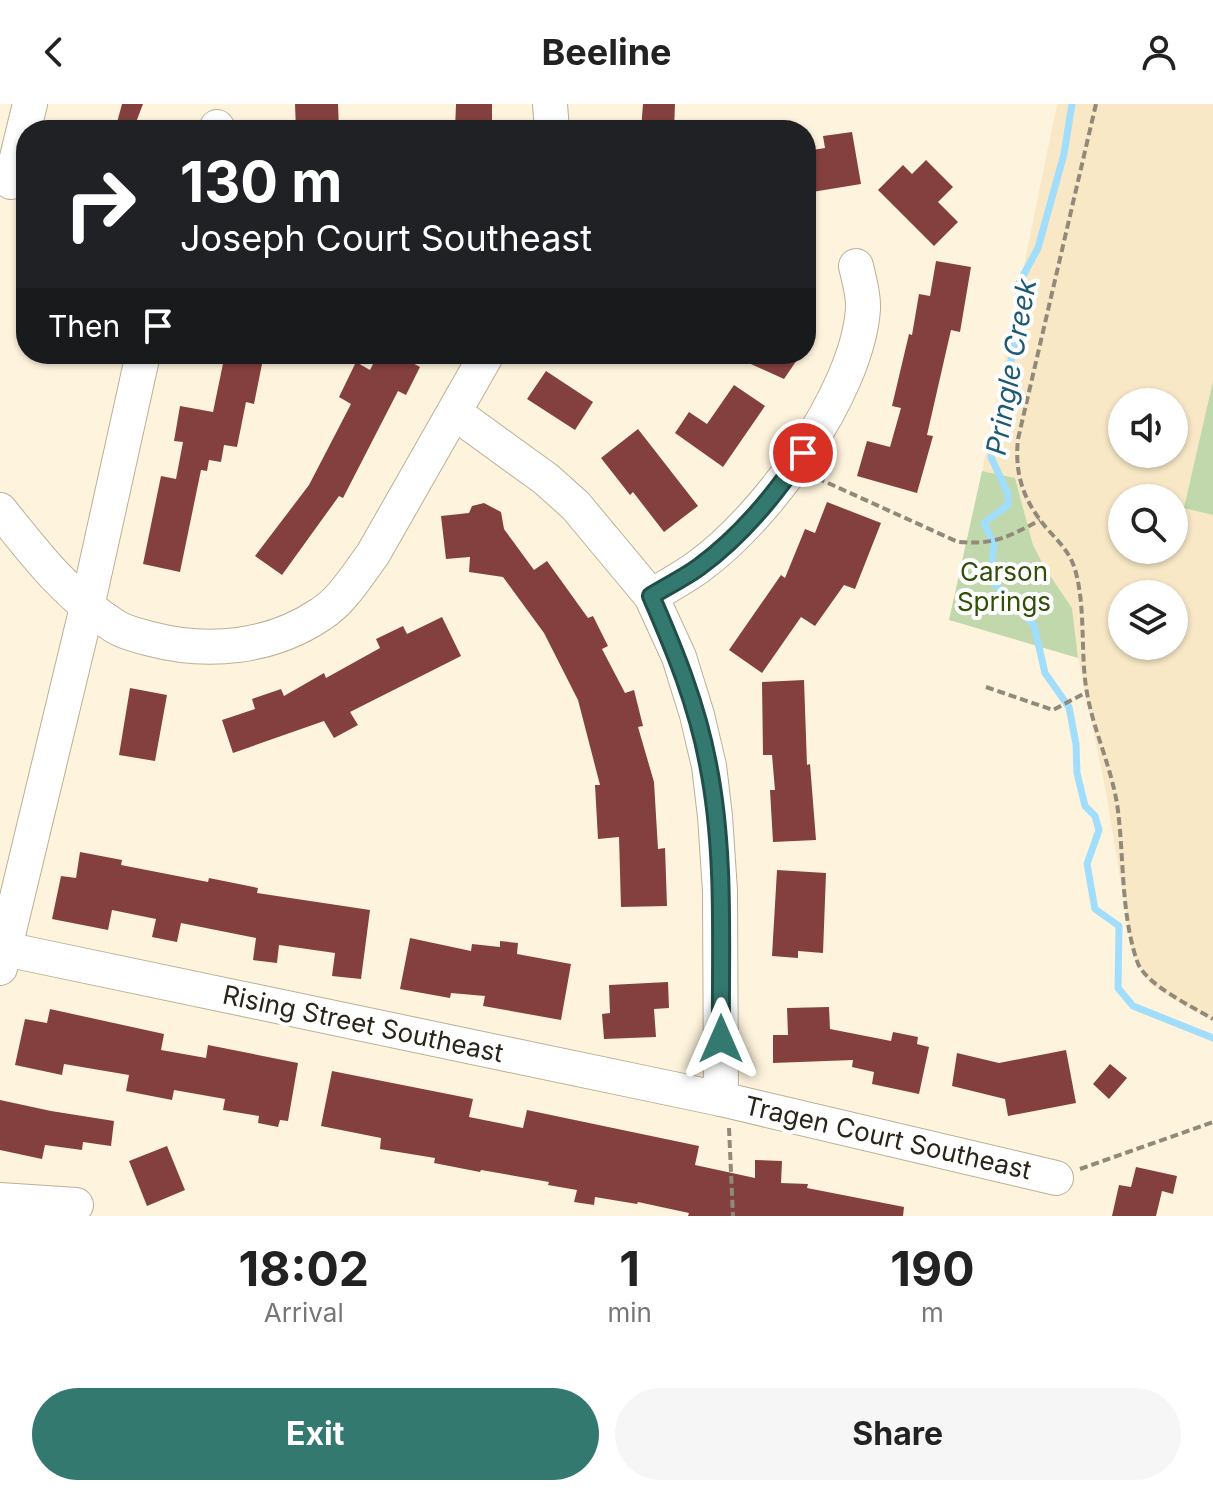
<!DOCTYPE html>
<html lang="en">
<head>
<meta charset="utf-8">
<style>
	body { margin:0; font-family:Inter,sans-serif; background:#f6f6f6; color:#222; height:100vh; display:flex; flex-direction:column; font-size:30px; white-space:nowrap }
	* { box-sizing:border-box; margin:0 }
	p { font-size:26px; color:#767676 }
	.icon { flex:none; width:44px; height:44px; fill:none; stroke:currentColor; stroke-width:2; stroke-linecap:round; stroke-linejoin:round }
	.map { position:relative; height:1112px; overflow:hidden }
	.sheet { display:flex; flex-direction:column; background:#fff; flex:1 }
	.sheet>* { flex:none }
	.banner { position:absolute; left:16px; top:16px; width:800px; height:244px; border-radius:32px; box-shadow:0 2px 6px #0004; background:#202124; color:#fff; overflow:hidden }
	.fabs { position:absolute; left:1108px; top:284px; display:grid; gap:16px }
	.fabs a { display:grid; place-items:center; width:80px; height:80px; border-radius:50%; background:#fff; box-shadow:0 2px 6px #0004; font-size:40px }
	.pin { position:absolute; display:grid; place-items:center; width:68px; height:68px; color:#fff; margin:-34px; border:4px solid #fff; border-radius:50%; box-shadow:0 2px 8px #0007 }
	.me { position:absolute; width:88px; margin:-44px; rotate:0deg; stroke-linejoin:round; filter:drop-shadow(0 0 6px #0008) }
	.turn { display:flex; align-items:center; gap:28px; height:168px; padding:0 32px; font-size:36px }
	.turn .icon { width:104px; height:104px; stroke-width:2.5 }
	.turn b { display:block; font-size:56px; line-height:68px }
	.then { display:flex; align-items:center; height:76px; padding:0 32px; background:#0003; gap:16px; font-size:30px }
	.eta { display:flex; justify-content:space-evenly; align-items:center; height:136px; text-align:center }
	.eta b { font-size:48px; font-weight:700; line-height:56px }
	.cta { display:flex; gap:16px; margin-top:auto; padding:16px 32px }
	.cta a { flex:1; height:92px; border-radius:48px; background:#33796f; color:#fff; font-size:32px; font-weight:700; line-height:92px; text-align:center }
	.cta a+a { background:#f6f6f6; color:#222 }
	header { display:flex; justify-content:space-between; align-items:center; height:104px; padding:0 32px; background:#fff; font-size:36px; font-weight:700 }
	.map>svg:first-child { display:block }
	.built { fill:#f8e8c6; fill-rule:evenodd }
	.green { fill:#c0d8ab }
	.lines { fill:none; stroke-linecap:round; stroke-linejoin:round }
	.stream { stroke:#a1ddfd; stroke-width:7 }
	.building { fill:#84403f }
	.minor-casing { stroke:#bbaf95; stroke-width:36 }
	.path { stroke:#91897a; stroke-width:4; stroke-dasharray:8 4; stroke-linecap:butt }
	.minor { stroke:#fff; stroke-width:34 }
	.route-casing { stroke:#214f48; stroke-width:20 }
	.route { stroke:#33796f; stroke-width:14 }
	.labels { text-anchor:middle; stroke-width:8; stroke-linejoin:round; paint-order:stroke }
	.park-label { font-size:26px; fill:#314f09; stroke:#fff }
	.street-label { font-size:26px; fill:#2a251b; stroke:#fff }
	.water-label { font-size:28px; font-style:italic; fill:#1e5a75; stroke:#fff }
</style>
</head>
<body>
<header><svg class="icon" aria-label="back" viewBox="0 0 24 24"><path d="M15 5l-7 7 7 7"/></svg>Beeline<svg class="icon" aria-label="person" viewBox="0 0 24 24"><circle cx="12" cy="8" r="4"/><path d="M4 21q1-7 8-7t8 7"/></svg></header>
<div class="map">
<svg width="1213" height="1112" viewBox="0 0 1213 1112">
	<rect width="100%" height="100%" fill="#fef4de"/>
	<path class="built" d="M1057,0H1213V916L1181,900L1150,880L1133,852L1105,683L1078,554L1072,504L1045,464L1033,441L1015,374L982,367ZM1122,298H1174V350H1122ZM1122,394H1174V446H1122ZM1122,490H1174V542H1122Z"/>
	<g class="green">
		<polygon points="1213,277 1213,411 1184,404"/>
		<polygon points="982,367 1015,374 1033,441 1045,464 1072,504 1078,554 949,516"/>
	</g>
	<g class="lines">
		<polyline class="stream" points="1072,0 1064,50 1038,144 1019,179 1019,218 991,353 1008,390 1008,401 984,419 994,440 990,475 1034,521 1045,569 1069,603 1076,640 1077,669 1085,702 1095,712 1099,726 1087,760 1095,805 1119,822 1118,884 1133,902 1213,934"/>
	</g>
	<g class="building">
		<polygon points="122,0 143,0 133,26 115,26"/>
		<polygon points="295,0 338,0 339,26 296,26"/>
		<polygon points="456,0 492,0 492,26 455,26"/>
		<polygon points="643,0 675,0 674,26 641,26"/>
		<polygon points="852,28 861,80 806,89 806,47 825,44 823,32"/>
		<polygon points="926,56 953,83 938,98 958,118 934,142 878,86 903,61 912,70"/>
		<polygon points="936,157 971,163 960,228 951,226 927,331 933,332 917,389 857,372 867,337 890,343 901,304 892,302 909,230 912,231 919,190 930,192"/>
		<polygon points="225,250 264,250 254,300 246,298 237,343 224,341 221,358 209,356 207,367 201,366 180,468 143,460 161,372 176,375 183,338 174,337 180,302 213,308"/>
		<polygon points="378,250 396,250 420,263 406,291 398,287 343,394 339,392 282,471 255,452 309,381 351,300 339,293 356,258 370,266"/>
		<polygon points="729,250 801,250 784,275"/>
		<polygon points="546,267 593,298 575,326 527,295"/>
		<polygon points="734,281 765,302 723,363 675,329 689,308 707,320"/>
		<polygon points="638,325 698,402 664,428 633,388 630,391 601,354"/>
		<polygon points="827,398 881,419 855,485 844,481 815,522 801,513 762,569 729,546 781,471 785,474 805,425 815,429"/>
		<polygon points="484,399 501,408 504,425 534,466 547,457 588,514 593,512 608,542 602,545 625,589 634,586 643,622 638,623 654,678 658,745 665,744 667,802 621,803 619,733 598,735 595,681 600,681 578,596 544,529 503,473 469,468 470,453 446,455 441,412 469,409 472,402"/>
		<polygon points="442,513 461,552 350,608 358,621 334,634 324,617 233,649 222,616 255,605 252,595 281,585 284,592 324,569 326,574 380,544 376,535 403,522 407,530"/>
		<polygon points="804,576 807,661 810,660 816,736 773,738 770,686 775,686 772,651 763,651 762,578"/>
		<polygon points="130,584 167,591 155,657 119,651"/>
		<polygon points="80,748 122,756 121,761 208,778 209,774 258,784 257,789 370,806 361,875 332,872 335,849 279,841 277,859 253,856 256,834 181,819 177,838 152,833 156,815 112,806 108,826 52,815 61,772 76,774"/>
		<polygon points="777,766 826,769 823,849 798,847 798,854 772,852"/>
		<polygon points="410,834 471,847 472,840 500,843 500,837 518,839 517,850 571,860 561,916 483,902 485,892 451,889 450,894 400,885"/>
		<polygon points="668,878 669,904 654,905 656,933 604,935 602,910 610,909 609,881"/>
		<polygon points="829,903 830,925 891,937 893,928 918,933 917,940 929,943 919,990 872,980 874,968 852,963 853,956 773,959 773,931 788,931 787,904"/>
		<polygon points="50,905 164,930 161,946 206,954 208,941 298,959 288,1017 280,1016 278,1023 258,1019 259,1012 223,1006 225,995 174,986 172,996 126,987 129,971 64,960 62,971 15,961 25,915 47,919"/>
		<polygon points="1066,946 1076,999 1008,1012 1005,995 952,982 957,949 999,959"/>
		<polygon points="1110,960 1127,974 1109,995 1093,980"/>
		<polygon points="332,967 473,995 469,1013 523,1024 527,1006 699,1042 695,1061 755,1074 755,1056 782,1057 781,1079 808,1080 807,1084 904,1103 903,1112 688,1112 689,1109 638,1098 637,1100 595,1093 594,1101 574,1098 577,1086 548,1081 549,1078 481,1066 480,1068 434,1059 435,1054 380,1045 381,1034 321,1022"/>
		<polygon points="0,996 51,1007 114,1017 111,1042 83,1038 82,1046 45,1041 42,1055 0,1046"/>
		<polygon points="167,1042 185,1086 147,1102 129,1057"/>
		<polygon points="1136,1063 1177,1072 1173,1090 1162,1087 1156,1112 1112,1112 1119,1081 1131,1083"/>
	</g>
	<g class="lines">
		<g class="minor-casing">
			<g id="minor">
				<polyline points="550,0 552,26"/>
				<polyline points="216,26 217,23"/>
				<polyline points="11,78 30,0"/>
				<polyline points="455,309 546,375 576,402 651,492 679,553 697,611 709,662 715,712 720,787 721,995"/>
				<path d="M0,406C35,450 68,493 116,523C126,529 139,532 151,535C208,550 271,544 321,510C342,497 358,470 373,450L487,250"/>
				<path d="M651,492C666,483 683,474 698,463C766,414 857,290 863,205C864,191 859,176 856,162"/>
				<polyline points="5,845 721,995 1056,1074"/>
				<polyline points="0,864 87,503 143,250"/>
				<polyline points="0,1096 76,1101"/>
			</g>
		</g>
		<g class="path">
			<path d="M1096,0L1018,335C1014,373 1025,400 1050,428C1062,441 1072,452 1076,469C1086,508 1080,550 1087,589C1094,629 1113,666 1118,707C1124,755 1121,810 1137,857C1144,880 1193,903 1213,915"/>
			<path d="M817,374L958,438C993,441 1009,433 1040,416"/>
			<polyline points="986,583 1053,606 1087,588"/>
			<polyline points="729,1024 733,1112"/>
			<polyline points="1080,1065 1213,1018"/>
		</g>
		<use href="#minor" class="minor"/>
	</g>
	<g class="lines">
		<g class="route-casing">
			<path id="route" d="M721,935C720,844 726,750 708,660C697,601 675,547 651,492C667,482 684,474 699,463C740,433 775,391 803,349"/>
		</g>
		<use href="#route" class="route"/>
	</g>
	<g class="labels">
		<g class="park-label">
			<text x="1004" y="477">Carson<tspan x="1004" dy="30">Springs</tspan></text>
		</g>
		<g class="street-label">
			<text transform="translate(363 920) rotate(12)" y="9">Rising Street Southeast</text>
			<text transform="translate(888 1034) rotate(13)" y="9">Tragen Court Southeast</text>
		</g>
		<g class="water-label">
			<text transform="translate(1011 263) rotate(-80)" y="10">Pringle Creek</text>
		</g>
	</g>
</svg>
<div class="fabs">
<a><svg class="icon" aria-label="sound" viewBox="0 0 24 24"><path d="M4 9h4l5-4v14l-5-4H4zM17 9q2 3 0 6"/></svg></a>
<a><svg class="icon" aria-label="search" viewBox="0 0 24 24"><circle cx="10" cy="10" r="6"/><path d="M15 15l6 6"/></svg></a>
<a><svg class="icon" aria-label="layers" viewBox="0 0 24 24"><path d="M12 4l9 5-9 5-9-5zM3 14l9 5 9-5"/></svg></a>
</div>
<div class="pin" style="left:803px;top:349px;background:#d93025"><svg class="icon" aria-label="arrive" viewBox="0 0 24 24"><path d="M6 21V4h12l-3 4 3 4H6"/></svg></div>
<svg class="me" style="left:721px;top:935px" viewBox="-20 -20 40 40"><path d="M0-17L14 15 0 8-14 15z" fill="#33796f" stroke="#fff" stroke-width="4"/></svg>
<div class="banner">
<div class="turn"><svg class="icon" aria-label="right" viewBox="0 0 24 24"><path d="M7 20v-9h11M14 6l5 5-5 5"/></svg><div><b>130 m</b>Joseph Court Southeast</div></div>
<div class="then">Then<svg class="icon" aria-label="arrive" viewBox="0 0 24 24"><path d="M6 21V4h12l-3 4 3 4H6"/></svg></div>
</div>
</div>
<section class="sheet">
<div class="eta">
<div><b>18:02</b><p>Arrival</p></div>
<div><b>1</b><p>min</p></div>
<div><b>190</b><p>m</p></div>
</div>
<div class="cta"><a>Exit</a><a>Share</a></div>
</section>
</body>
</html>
